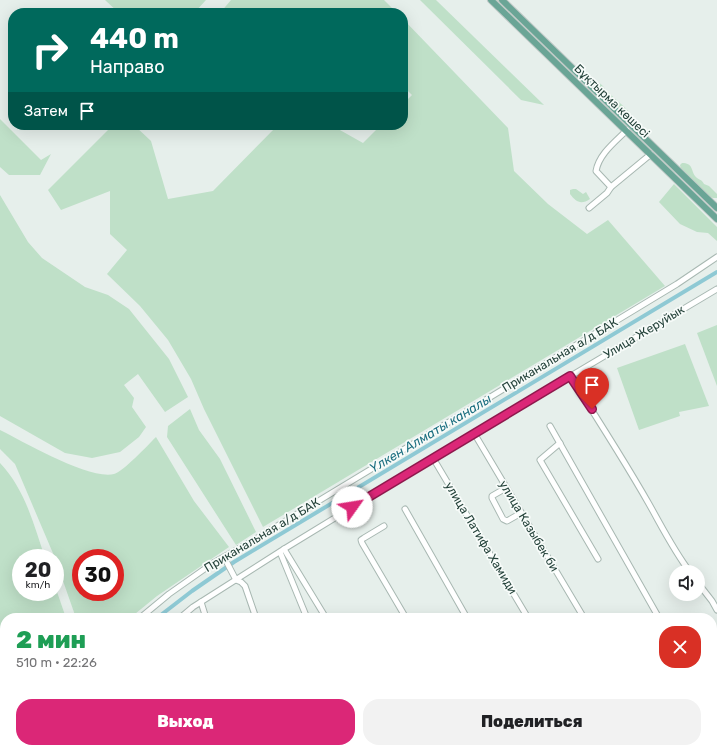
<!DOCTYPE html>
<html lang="ru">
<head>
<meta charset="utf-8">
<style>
	body { margin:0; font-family:Rubik,sans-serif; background:#f2f2f2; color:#202124; height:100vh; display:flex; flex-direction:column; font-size:15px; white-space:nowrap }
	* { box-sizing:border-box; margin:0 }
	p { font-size:13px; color:#757577 }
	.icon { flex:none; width:22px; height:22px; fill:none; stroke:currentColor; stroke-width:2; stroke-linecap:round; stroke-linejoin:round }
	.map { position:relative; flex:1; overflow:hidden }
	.drawer { position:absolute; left:0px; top:613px; width:717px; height:140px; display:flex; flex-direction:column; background:#fff; border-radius:16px 16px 0 0; box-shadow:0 4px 16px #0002 }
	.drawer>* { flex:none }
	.guide { position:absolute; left:8px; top:8px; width:400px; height:122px; border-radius:16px; box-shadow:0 4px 16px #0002; background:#00695c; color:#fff; overflow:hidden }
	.controls { position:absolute; left:669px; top:565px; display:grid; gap:8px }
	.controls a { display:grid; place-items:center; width:36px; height:36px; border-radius:50%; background:#fff; box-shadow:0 4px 16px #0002; font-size:20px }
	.speed { position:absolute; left:12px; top:549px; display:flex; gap:8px; font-size:20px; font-weight:700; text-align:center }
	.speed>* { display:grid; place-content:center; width:52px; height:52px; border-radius:50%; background:#fff; box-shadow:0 4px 16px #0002; line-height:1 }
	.speed small { font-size:10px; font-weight:400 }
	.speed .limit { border:6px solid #d22; background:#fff; color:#111 }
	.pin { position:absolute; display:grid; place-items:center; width:34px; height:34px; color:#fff; margin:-41px -17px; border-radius:50% 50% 50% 0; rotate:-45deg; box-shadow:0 0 4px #0007 }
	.pin .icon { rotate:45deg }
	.me { position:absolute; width:44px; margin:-22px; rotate:58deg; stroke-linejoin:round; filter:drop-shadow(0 0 3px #0008) }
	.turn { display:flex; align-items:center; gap:14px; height:84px; padding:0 16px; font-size:18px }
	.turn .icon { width:52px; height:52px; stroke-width:2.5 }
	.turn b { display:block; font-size:28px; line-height:34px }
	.then { display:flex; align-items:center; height:38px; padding:0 16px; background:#0003; gap:8px; font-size:15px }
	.round { display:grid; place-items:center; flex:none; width:42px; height:42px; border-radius:16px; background:#f2f2f2 }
	.head { display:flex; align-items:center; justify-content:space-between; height:68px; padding:0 16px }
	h1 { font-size:24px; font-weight:800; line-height:30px; color:#1e9e55 }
	.action { display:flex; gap:8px; margin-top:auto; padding:8px 16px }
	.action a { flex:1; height:46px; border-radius:16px; background:#db2777; color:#fff; font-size:16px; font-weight:800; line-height:46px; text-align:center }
	.action a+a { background:#f2f2f2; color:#202124 }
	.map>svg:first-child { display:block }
	.green { fill:#bfe0c8; fill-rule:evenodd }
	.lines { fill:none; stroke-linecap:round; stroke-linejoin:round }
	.canal { stroke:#8ec9d4; stroke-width:4 }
	.minor-casing { stroke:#a8b8b2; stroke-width:7 }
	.major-casing { stroke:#c2cac8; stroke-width:8 }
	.minor { stroke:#fff; stroke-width:5 }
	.major { stroke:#6aa596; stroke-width:6 }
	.route-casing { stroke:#8e194d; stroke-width:10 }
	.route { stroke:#db2777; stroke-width:7 }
	.labels { text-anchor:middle; stroke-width:3.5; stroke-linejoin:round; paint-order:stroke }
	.street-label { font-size:12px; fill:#24423a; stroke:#f7fbf9 }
	.water-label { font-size:13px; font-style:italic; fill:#1c6f80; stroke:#f7fbf9 }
</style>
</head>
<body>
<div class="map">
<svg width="717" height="753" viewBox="0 0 717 753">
	<rect width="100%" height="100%" fill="#e6efeb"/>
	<g class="green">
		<polygon points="105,0 206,0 194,13 119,13"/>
		<polygon points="231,0 384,0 397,13 220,13"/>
		<polygon points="420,0 436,0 544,105 521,100"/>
		<polygon points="494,0 498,0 601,99 601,101"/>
		<polygon points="403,19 508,128 514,171 548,204 587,234 608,220 665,286 263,527 204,409 191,379 168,340 140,306 107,274 127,250 110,234 110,191 61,210 48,190 113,125 134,125 151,141 168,199 213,191 278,125 331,125 363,143 381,125 403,125 403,104 412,95 403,86"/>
		<path d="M597,82C603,84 604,89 609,93C616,100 623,105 629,112L627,114H625L594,85L595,83Z"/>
		<polygon points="606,105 675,172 675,173 674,173 605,108"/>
		<polygon points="0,119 41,160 51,154 40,175 9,175 0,167"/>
		<path d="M682,163C693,163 691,170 695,176C698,180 702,179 704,184L709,186L717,194V198C705,199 699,187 692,179C688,175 681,172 680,165Z"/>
		<polygon points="674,184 717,227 717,241 708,233 697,232 680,224 659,202"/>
		<path d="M573,189H576L583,194L586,192L590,199C581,205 576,202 570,194V190Z"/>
		<polygon points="0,195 28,242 42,258 85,287 108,295 129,309 169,359 188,397 165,412 138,374 124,385 134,398 132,407 146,427 139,437 120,452 92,458 65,453 0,416"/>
		<polygon points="717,325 717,386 697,333"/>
		<polygon points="685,344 709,406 679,412 680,416 639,430 617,368"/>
		<polygon points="190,409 199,430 220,459 256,532 236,545 167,437 168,426"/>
		<path d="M0,430C24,442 89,480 114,474C124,471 147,446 156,437L194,501L229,547L157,596L130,618H76L55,558L15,464L0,449ZM81,558H115V592H81Z"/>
		<path d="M0,463C25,489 34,525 45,558H21V592H55V586L66,618H5V725L0,730Z"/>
	</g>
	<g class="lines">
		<g class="canal">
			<polyline points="157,618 192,591 234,562 717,272"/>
			<polyline points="0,748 5,744"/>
		</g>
		<g class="minor-casing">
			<g id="minor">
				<polyline points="611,187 651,154"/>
				<path d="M589,208L607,193L611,187L596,171C599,154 615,142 627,130"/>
				<path d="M570,376C597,418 624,460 649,504C662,527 674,551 690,572"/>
				<polyline points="550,426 659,618"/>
				<polyline points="474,433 584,618"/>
				<polyline points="560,443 540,460 598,559"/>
				<polyline points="433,458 528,618"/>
				<polyline points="506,488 492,496 492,498 503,519 507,521 521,513"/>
				<polyline points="405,509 467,618"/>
				<polyline points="384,526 364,538 361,540 362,543 406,618"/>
				<polyline points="284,549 326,618"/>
				<polyline points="280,552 307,618"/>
				<polyline points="224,557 236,580 241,582 245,586 256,618"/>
				<polyline points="698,583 712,601 717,610"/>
				<polyline points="201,602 206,618"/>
				<polyline points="140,618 169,594 213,563 254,540 677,284 717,257"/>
				<polyline points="180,618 193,607 284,549 433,458 717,289"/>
				<polyline points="712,716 714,719 713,730 717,740"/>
				<polyline points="0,737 5,732"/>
				<polyline points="82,748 84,753"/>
				<polyline points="136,748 138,753"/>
				<polyline points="199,748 201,753"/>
				<polyline points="252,748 254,753"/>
				<polyline points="304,748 306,753"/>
				<polyline points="355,748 357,753"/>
				<polyline points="403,748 406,753"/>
				<polyline points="453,748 456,753"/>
				<polyline points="483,748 486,753"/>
				<polyline points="545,748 548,753"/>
				<polyline points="605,748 608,753"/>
				<polyline points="18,753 24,748"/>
				<polyline points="638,753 651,748"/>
			</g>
		</g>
		<g class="major-casing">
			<g id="major">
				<polyline points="491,0 717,219"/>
				<polyline points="502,0 717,208"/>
			</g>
		</g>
		<use href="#minor" class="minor"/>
		<use href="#major" class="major"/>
	</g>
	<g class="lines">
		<g class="route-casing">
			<polyline id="route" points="352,507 570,376 592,409"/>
		</g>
		<use href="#route" class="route"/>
	</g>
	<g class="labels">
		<g class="street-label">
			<text transform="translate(612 101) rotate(44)" y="4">Бұқтырма көшесі</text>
			<text transform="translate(644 332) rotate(-31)" y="4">Улица Жеруйык</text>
			<text transform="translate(560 355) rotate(-31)" y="4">Приканальная а/д БАК</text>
			<text transform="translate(529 526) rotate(59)" y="4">улица Казыбек би</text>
			<text transform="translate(262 535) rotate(-31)" y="4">Приканальная а/д БАК</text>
			<text transform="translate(481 538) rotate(59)" y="4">улица Латифа Хамиди</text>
		</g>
		<g class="water-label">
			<text transform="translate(430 433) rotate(-31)" y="5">Үлкен Алматы каналы</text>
		</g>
	</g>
</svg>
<div class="controls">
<a><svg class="icon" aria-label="sound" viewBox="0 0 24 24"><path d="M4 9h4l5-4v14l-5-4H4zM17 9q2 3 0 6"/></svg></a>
</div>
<div class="speed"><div>20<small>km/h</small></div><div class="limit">30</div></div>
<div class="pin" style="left:592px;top:409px;background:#d93025"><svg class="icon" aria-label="arrive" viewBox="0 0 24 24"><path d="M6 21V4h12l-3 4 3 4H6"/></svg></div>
<svg class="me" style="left:352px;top:507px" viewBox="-20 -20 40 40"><circle r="19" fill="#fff"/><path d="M0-13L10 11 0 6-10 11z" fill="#db2777"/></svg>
<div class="guide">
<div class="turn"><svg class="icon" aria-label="right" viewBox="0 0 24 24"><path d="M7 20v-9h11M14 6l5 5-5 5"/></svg><div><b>440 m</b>Направо</div></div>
<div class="then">Затем<svg class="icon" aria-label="arrive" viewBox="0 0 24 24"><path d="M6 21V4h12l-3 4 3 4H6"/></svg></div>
</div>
<section class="drawer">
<div class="head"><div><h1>2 мин</h1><p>510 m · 22:26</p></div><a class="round" style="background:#d93025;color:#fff"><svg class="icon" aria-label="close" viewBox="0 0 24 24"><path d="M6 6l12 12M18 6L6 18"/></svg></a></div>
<div class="action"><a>Выход</a><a>Поделиться</a></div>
</section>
</div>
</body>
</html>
